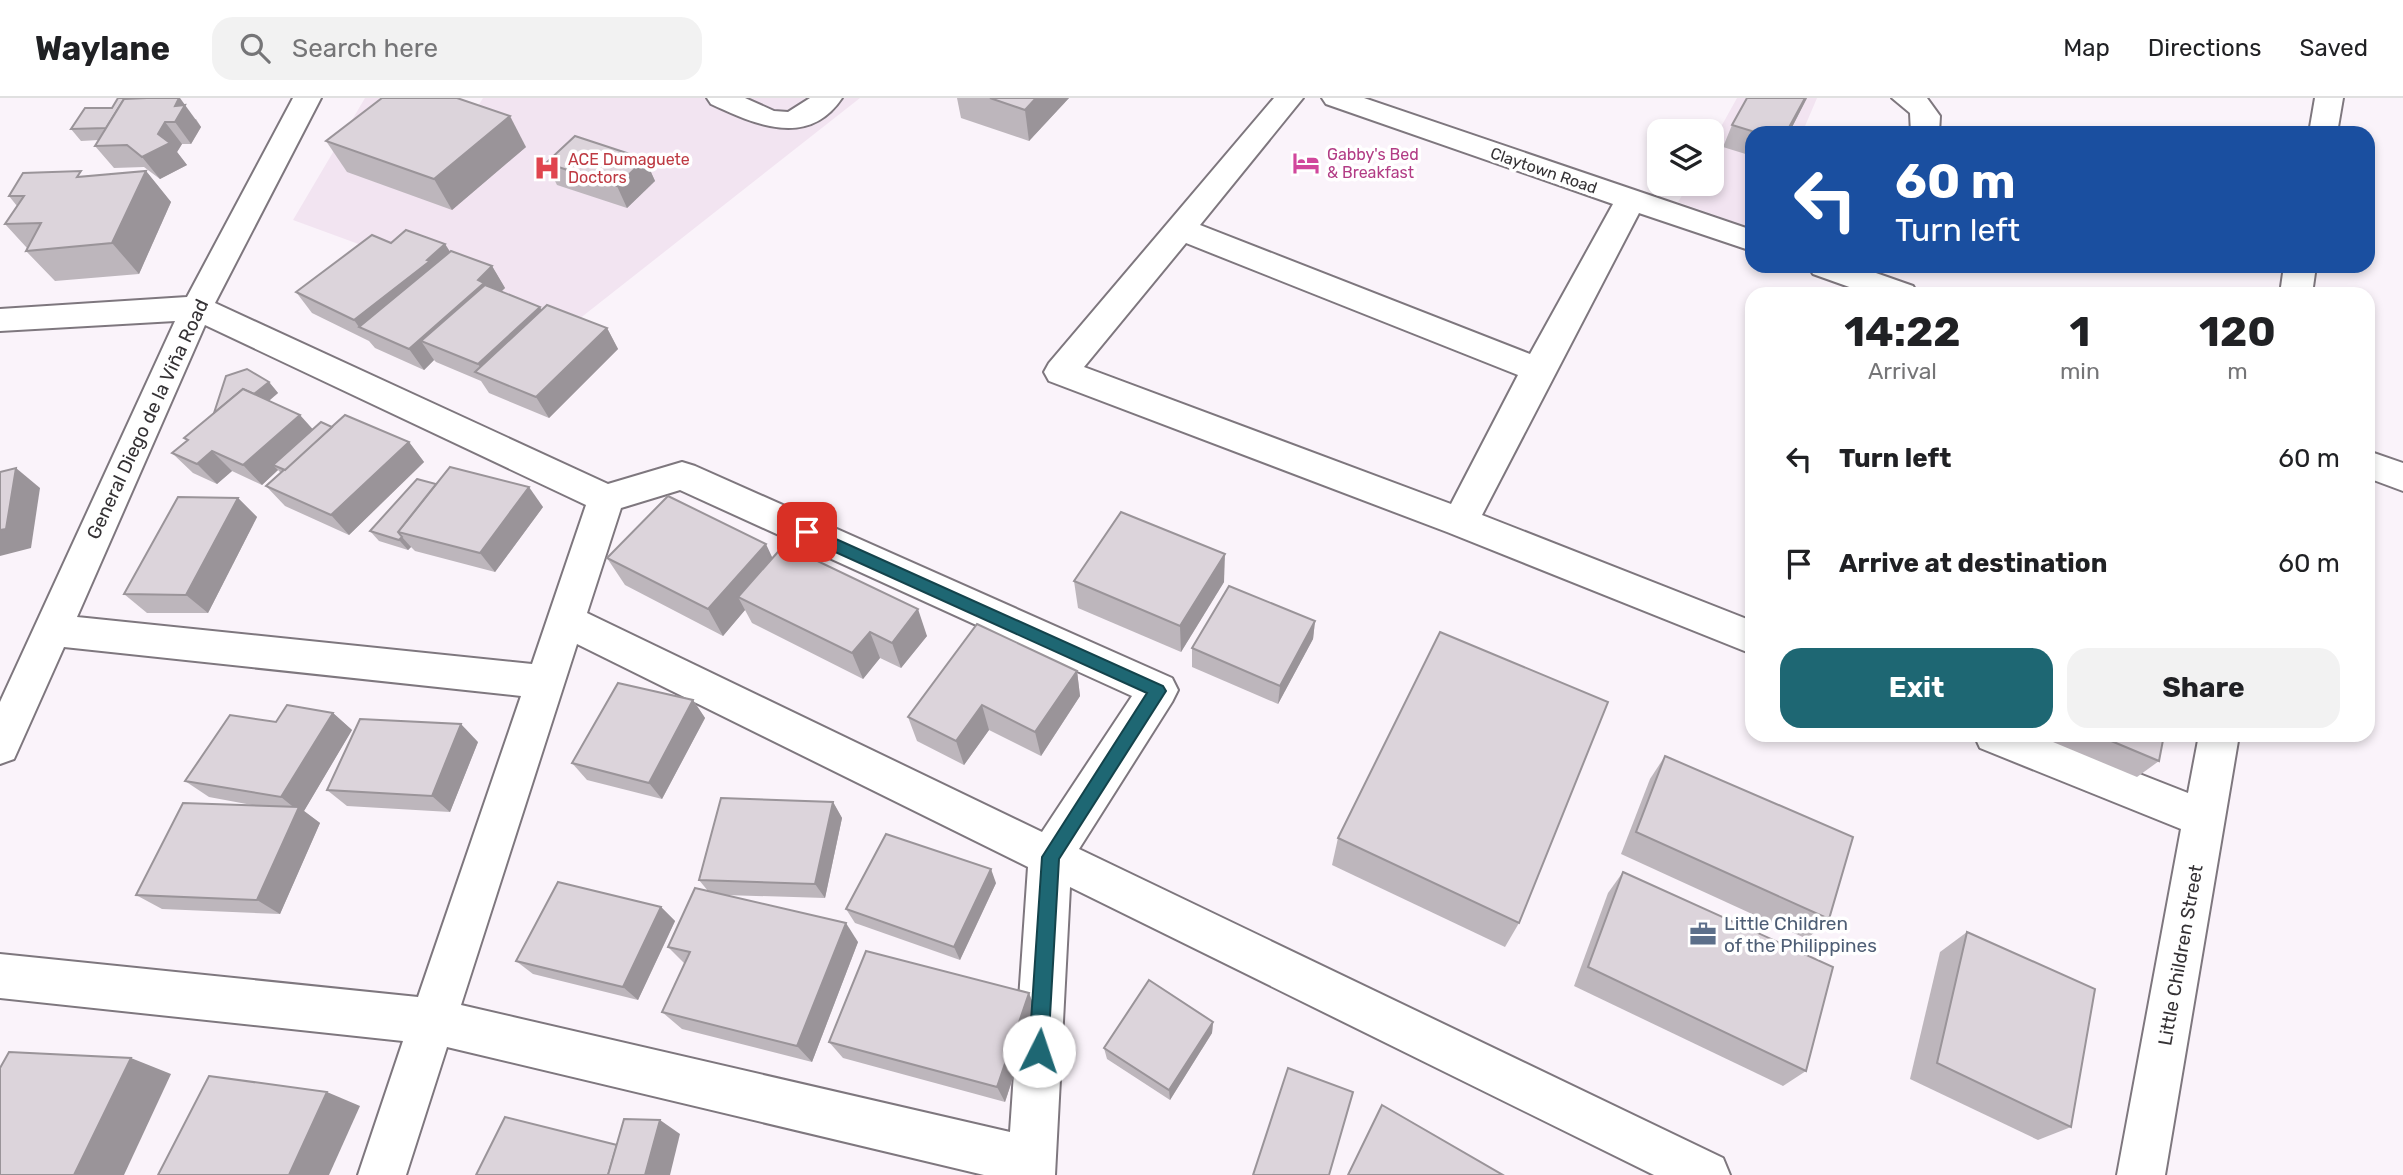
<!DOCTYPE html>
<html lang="en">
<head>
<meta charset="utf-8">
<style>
	body { margin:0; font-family:Rubik,sans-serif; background:#f2f2f2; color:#202124; height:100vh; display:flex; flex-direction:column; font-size:26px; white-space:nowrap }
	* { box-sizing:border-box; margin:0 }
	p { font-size:23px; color:#757577 }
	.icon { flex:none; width:38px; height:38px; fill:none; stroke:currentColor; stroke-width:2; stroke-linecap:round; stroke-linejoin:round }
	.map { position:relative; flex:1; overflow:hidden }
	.drawer { position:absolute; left:1745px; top:189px; width:630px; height:455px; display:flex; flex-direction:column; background:#fff; border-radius:21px; box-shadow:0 4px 10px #0003 }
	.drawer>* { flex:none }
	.banner { position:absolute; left:1745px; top:28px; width:630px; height:147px; border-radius:21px; box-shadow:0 4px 10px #0003; background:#1a4fa0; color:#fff; overflow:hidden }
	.buttons { position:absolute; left:1647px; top:21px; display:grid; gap:14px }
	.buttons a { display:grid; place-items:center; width:77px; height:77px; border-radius:14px; background:#fff; box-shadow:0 4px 10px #0003; font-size:35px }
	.pin { position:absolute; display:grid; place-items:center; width:60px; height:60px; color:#fff; margin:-30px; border-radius:14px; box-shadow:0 4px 10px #0006 }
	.me { position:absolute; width:77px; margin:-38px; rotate:4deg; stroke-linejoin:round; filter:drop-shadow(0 0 5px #0008) }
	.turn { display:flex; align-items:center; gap:24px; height:147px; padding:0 35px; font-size:32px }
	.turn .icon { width:91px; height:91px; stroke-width:2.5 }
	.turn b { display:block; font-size:49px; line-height:60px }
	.eta { display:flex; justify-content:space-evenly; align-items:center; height:119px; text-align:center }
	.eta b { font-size:42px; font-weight:700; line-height:49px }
	.cta { display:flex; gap:14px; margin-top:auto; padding:14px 35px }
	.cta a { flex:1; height:80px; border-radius:21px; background:#1e6773; color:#fff; font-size:28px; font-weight:700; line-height:80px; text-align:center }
	.cta a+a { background:#f2f2f2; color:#202124 }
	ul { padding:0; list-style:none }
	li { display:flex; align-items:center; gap:21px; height:105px; padding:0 35px }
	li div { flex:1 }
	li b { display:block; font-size:26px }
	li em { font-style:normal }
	header { display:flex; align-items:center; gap:42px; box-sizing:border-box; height:98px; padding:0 35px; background:#fff; border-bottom:2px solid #e0e0e0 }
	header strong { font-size:33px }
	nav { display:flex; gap:38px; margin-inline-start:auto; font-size:24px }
	.search { width:490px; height:63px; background:#f2f2f2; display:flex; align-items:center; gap:18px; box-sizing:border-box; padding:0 24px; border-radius:21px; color:#757577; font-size:26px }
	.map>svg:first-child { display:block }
	.built { fill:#f2e4f1 }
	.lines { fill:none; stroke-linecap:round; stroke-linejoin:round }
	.minor-casing { stroke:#7e777e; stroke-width:4 }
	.minor { fill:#fff; fill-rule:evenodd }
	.wall { fill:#bdb6bc }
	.shaded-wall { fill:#9a9499 }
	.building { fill:#dcd4db; stroke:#9a9499; stroke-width:2 }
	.route { fill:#1e6773; stroke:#14434b; stroke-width:2 }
	.labels { text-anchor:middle; stroke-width:7; stroke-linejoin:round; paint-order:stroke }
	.far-hotel-label { font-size:16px; fill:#b23c85; stroke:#fff; text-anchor:start }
	.far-health-label { font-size:16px; fill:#be3a42; stroke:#fff; text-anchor:start }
	.far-street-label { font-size:16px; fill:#353235; stroke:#fff }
	.street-label { font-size:19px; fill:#353235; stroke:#fff }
	.service-label { font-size:19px; fill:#4e5e75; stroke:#fff; text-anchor:start }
</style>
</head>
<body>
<header>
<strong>Waylane</strong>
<div class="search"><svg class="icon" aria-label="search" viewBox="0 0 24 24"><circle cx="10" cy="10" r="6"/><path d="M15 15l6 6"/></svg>Search here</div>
<nav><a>Map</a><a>Directions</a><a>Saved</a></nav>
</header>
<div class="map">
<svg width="2403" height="1077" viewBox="0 0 2403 1077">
	<rect width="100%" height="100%" fill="#faf3fa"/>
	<g class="built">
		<polygon points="365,0 381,0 472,18 483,0 860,0 574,225 293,122"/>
		<polygon points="1737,0 1817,0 1802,35 1752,35 1752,130 1678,104 1689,86 1712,86 1712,45"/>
	</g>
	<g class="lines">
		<g class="minor-casing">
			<g id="minor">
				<path d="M293,0H321L215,205L608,386L682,364L695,368L1172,580L1178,592L1172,604L1079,751L1723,1060L1730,1077H1654L1070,789L1055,1077H984L447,949L406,1077H358L403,943L0,900V856L418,899L521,598L64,549L14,661L0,666V604L175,223L0,233V211L187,199ZM205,227L586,407L532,566L77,519ZM680,392L1132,598L1042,734L587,515L621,410ZM577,546L1028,769L1010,1034L461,907Z"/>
				<path d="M707,0H745L774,13L788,14L810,0H842C808,51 754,26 711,6Z"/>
				<path d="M1274,0H1303L1200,127L1530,256L1613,106L1326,6L1322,0H1364L1752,132V153L1639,115L1482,417L1752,523V556L1447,434L1049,283L1044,274L1049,265ZM1186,145L1518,277L1451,406L1084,269Z"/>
				<polygon points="1892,0 1927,0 1940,18 1939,35 1911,35 1910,15"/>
				<polygon points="2315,0 2343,0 2337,35 2309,35"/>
				<polygon points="1808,168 1856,168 1913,188 1918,196 1869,196 1813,176"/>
				<polygon points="2284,168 2316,168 2312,196 2280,196"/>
				<polygon points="2368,353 2403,365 2403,393 2368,380"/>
				<polygon points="1974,637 2040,637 2188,695 2199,637 2239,637 2165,1077 2117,1077 2181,731 1980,650"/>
			</g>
		</g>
		<use href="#minor" class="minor"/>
	</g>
	<g class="wall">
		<polygon points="957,0 1069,0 1029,43 961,20"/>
		<polygon points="1747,0 1807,0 1789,35 1752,35 1752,58 1723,49 1732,27"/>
		<polygon points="196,21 201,29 191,46 182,46 177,54 187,67 160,81 144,69 114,70 95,48 99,42 81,43 71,31"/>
		<polygon points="326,43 526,49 452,112 347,74"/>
		<polygon points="645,61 655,83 627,110 557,87 546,65"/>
		<polygon points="146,73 171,104 139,176 55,183 26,153 27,150 5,126 17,108 9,98 85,78"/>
		<polygon points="391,145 445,146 450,154 492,168 505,190 501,194 542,212 607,230 618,251 549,320 489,295 481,283 436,264 434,262 424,272 375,250 369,243 312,215 296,194"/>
		<polygon points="269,284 278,295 269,303 313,332 332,329 409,344 424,364 349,437 285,408 266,388 281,375 278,372 262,387 232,373 217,386 193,375 172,355 187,342 184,340 214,315"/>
		<polygon points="436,386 543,409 495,474 415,453 411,449 408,452 379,443 370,433"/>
		<polygon points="238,400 257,419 208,515 147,515 124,496"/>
		<polygon points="607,460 773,460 927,538 901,570 880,560 863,581 752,525 745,512 723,538 625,487"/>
		<polygon points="1074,483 1224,484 1181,554 1078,510"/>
		<polygon points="1315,523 1313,541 1278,606 1192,569 1192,550"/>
		<polygon points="1077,573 1080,598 1041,658 989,632 964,667 917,643 908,619"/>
		<polygon points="693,602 705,620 662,701 587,682 572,665"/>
		<polygon points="333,615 352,632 304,713 320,725 280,816 162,811 136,797 257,708 209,699 185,683 276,624"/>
		<polygon points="2054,637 2164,637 2159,663 2137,679 2053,644"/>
		<polygon points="478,644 450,714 347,708 327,692"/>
		<polygon points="1665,658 1829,821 1807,841 1621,756 1650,681"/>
		<polygon points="833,704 842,720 825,800 725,797 858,844 812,964 682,931 662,914 685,866 668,849 708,793 699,782"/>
		<polygon points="1338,740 1519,825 1505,849 1332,767"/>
		<polygon points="1623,774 1806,973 1783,988 1574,888 1608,795"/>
		<polygon points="996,785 960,862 855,825 846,811"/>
		<polygon points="661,809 675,823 638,902 533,876 516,863"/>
		<polygon points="1967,834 2071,1029 2038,1042 1910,981 1940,854"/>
		<polygon points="1029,895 1035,912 1005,1004 843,960 829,944"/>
		<polygon points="1213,924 1212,935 1170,1002 1107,961 1104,950"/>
	</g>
	<g class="shaded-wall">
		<polygon points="179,0 180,0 201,29 191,46 175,24 175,8"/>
		<polygon points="1036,0 1069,0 1029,43 1025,12"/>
		<polygon points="1805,0 1807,0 1789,35 1786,35"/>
		<polygon points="510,18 526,49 452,112 434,81"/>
		<polygon points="165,24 182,46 177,54 187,67 160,81 142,59 158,36"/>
		<polygon points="645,61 655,83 627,110 617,88"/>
		<polygon points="146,73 171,104 139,176 112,145"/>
		<polygon points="445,146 459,168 359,229 354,222"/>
		<polygon points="492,168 505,190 494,200 421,243 434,262 424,272 409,251"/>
		<polygon points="540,209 552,230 486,278 478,266"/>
		<polygon points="607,230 618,251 549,320 536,299"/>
		<polygon points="269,284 278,295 218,345 208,334"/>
		<polygon points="300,317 318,337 273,367 278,372 262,387 243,367"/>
		<polygon points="409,344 424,364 349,437 331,417"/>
		<polygon points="212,353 232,373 217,386 197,366"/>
		<polygon points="16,370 40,390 31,450 0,458 0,432"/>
		<polygon points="529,389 543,409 495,474 480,455"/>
		<polygon points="238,400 257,419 208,515 186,497"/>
		<polygon points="402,439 411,449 408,452 399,442"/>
		<polygon points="766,446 779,474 738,499 745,512 723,538 708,511"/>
		<polygon points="1225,456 1224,484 1181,554 1180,528"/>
		<polygon points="918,511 927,538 901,570 892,545"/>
		<polygon points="1315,523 1313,541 1278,606 1280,588"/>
		<polygon points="870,534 880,560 863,581 852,555"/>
		<polygon points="1077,573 1080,598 1041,658 1035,634"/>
		<polygon points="693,602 705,620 662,701 649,685"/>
		<polygon points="982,607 989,632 964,667 956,643"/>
		<polygon points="333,615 352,632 304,713 320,725 280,816 257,802 297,712 281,699"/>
		<polygon points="461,626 478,644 450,714 432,698"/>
		<polygon points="833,704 842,720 825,800 815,786"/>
		<polygon points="991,771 996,785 960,862 954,849"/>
		<polygon points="661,809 675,823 638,902 623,889"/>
		<polygon points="846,825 858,844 812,964 797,948"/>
		<polygon points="1029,895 1035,912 1005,1004 997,989"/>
		<polygon points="1213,924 1212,935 1170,1002 1169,992"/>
		<polygon points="131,960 171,976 124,1077 74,1077"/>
		<polygon points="327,994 360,1008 329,1077 289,1077"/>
		<polygon points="660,1022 680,1036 670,1077 645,1077"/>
	</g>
	<g class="building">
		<polygon points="118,0 147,0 124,1 106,30 71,31 85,10 112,10"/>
		<polygon points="147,0 179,0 175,8 185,7 175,24 165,24 158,36 170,45 142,59 127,47 95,48 124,1"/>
		<polygon points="382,0 457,0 510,18 434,81 326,43"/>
		<polygon points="990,0 1036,0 1025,12"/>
		<polygon points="1747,0 1805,0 1786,35 1758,35 1732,27"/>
		<polygon points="575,38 645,61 617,88 546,65"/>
		<polygon points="81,73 77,79 146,73 112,145 26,153 41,125 5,126 24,98 9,98 23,75"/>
		<polygon points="406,132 445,146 427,162 430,163 354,222 296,194 372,137 391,145"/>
		<polygon points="451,153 492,168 478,182 484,185 409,251 359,229"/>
		<polygon points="485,187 540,209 478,266 421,243"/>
		<polygon points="547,207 607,230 536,299 475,274"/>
		<polygon points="247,271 269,284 254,296 243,291 214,315 226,278"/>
		<polygon points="243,291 300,317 243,367 212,353 197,366 172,355 188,342 184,340"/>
		<polygon points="345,317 409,344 331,417 266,388"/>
		<polygon points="321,324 332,329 285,372 273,367"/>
		<polygon points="450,369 529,389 480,455 398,434"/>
		<polygon points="16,370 6,431 0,432 0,374"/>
		<polygon points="417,381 436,386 398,434 402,439 399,442 370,433"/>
		<polygon points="668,398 766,446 708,511 607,460"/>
		<polygon points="178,399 238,400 186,497 124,496"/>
		<polygon points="1121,414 1225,456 1180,528 1074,483"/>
		<polygon points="784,447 918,511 892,545 870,534 852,555 738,499"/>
		<polygon points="1229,488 1315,523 1280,588 1192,550"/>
		<polygon points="977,526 1077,573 1035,634 982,607 956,643 908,619"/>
		<polygon points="1440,534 1608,604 1519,825 1338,740"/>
		<polygon points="618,585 693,602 649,685 572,665"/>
		<polygon points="287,607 333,615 281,699 185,683 230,617 276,624"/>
		<polygon points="360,621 461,626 432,698 327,692"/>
		<polygon points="2097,637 2164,637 2159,663"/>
		<polygon points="1665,658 1853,739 1829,821 1636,734"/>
		<polygon points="721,700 833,704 815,786 699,782"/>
		<polygon points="183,705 299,709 257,802 136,797"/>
		<polygon points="886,736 991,771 954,849 846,811"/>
		<polygon points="1623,774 1833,869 1806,973 1588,869"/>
		<polygon points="558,784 661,809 623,889 516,863"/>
		<polygon points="695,790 846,825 797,948 662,914 690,854 668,849"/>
		<polygon points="1967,834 2095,891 2071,1029 1937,965"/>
		<polygon points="866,853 1029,895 997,989 829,944"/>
		<polygon points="1149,882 1213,924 1169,992 1104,950"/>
		<polygon points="9,954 131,960 74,1077 0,1077 0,970"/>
		<polygon points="1288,970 1353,994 1329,1077 1253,1077"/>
		<polygon points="209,978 327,994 289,1077 158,1077"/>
		<polygon points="1382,1007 1503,1077 1348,1077"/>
		<polygon points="505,1019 617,1047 608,1077 476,1077"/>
		<polygon points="624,1021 660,1022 645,1077 608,1077"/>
	</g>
	<polygon class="route" points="807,428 1163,588 1166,593 1059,761 1048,953 1046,960 1039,963 1032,960 1029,953 1042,759 1147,595 802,439 800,434"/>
	<defs>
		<g id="hotel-bare" transform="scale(2.1)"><path d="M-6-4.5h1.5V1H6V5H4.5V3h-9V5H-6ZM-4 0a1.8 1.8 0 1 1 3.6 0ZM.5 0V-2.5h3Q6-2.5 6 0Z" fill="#d1479c" stroke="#fff" stroke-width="2.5" paint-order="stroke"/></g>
		<g id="hospital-bare" transform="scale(2.1)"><path d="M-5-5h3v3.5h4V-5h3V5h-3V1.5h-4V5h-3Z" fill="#e0444e" stroke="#fff" stroke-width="2.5" paint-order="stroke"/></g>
		<g id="office-bare" transform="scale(2.1)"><path d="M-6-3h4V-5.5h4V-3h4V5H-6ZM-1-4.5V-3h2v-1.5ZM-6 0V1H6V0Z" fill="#5c6f8a" stroke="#fff" stroke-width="2.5" paint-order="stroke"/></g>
	</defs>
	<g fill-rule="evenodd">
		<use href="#hotel-bare" x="1306" y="65"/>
		<use href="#hospital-bare" x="547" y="70"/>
		<use href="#office-bare" x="1703" y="836"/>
	</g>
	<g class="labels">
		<g class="far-hotel-label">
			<text x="1327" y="62">Gabby's Bed<tspan x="1327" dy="18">&amp; Breakfast</tspan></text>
		</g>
		<g class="far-health-label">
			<text x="568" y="67">ACE Dumaguete<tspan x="568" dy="18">Doctors</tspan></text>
		</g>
		<g class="far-street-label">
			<text transform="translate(1544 72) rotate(19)" y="6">Claytown Road</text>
		</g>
		<g class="street-label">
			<text transform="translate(147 321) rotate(-65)" y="7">General Diego de la Viña Road</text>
			<text transform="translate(2180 857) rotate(-80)" y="7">Little Children Street</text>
		</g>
		<g class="service-label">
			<text x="1724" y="832">Little Children<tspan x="1724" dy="22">of the Philippines</tspan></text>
		</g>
	</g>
</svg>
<div class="buttons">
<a><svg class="icon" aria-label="layers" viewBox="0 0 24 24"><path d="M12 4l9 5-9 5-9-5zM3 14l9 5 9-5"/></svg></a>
</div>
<div class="pin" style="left:807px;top:434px;background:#d93025"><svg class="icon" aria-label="arrive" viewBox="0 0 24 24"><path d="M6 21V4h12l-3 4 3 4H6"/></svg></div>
<svg class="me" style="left:1039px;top:953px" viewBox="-20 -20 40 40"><circle r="19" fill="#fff"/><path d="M0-13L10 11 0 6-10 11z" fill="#1e6773"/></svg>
<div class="banner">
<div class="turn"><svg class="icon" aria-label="left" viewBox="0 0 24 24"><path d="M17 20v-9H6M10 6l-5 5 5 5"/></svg><div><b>60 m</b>Turn left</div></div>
</div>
<section class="drawer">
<div class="eta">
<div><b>14:22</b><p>Arrival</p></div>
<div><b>1</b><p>min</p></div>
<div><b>120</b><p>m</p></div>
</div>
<ul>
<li><svg class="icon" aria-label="left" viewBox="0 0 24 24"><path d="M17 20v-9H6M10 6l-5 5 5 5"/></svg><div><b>Turn left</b></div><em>60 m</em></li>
<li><svg class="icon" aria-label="arrive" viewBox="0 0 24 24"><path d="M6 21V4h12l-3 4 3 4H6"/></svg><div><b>Arrive at destination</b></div><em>60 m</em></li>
</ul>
<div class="cta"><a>Exit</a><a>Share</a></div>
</section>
</div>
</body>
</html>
